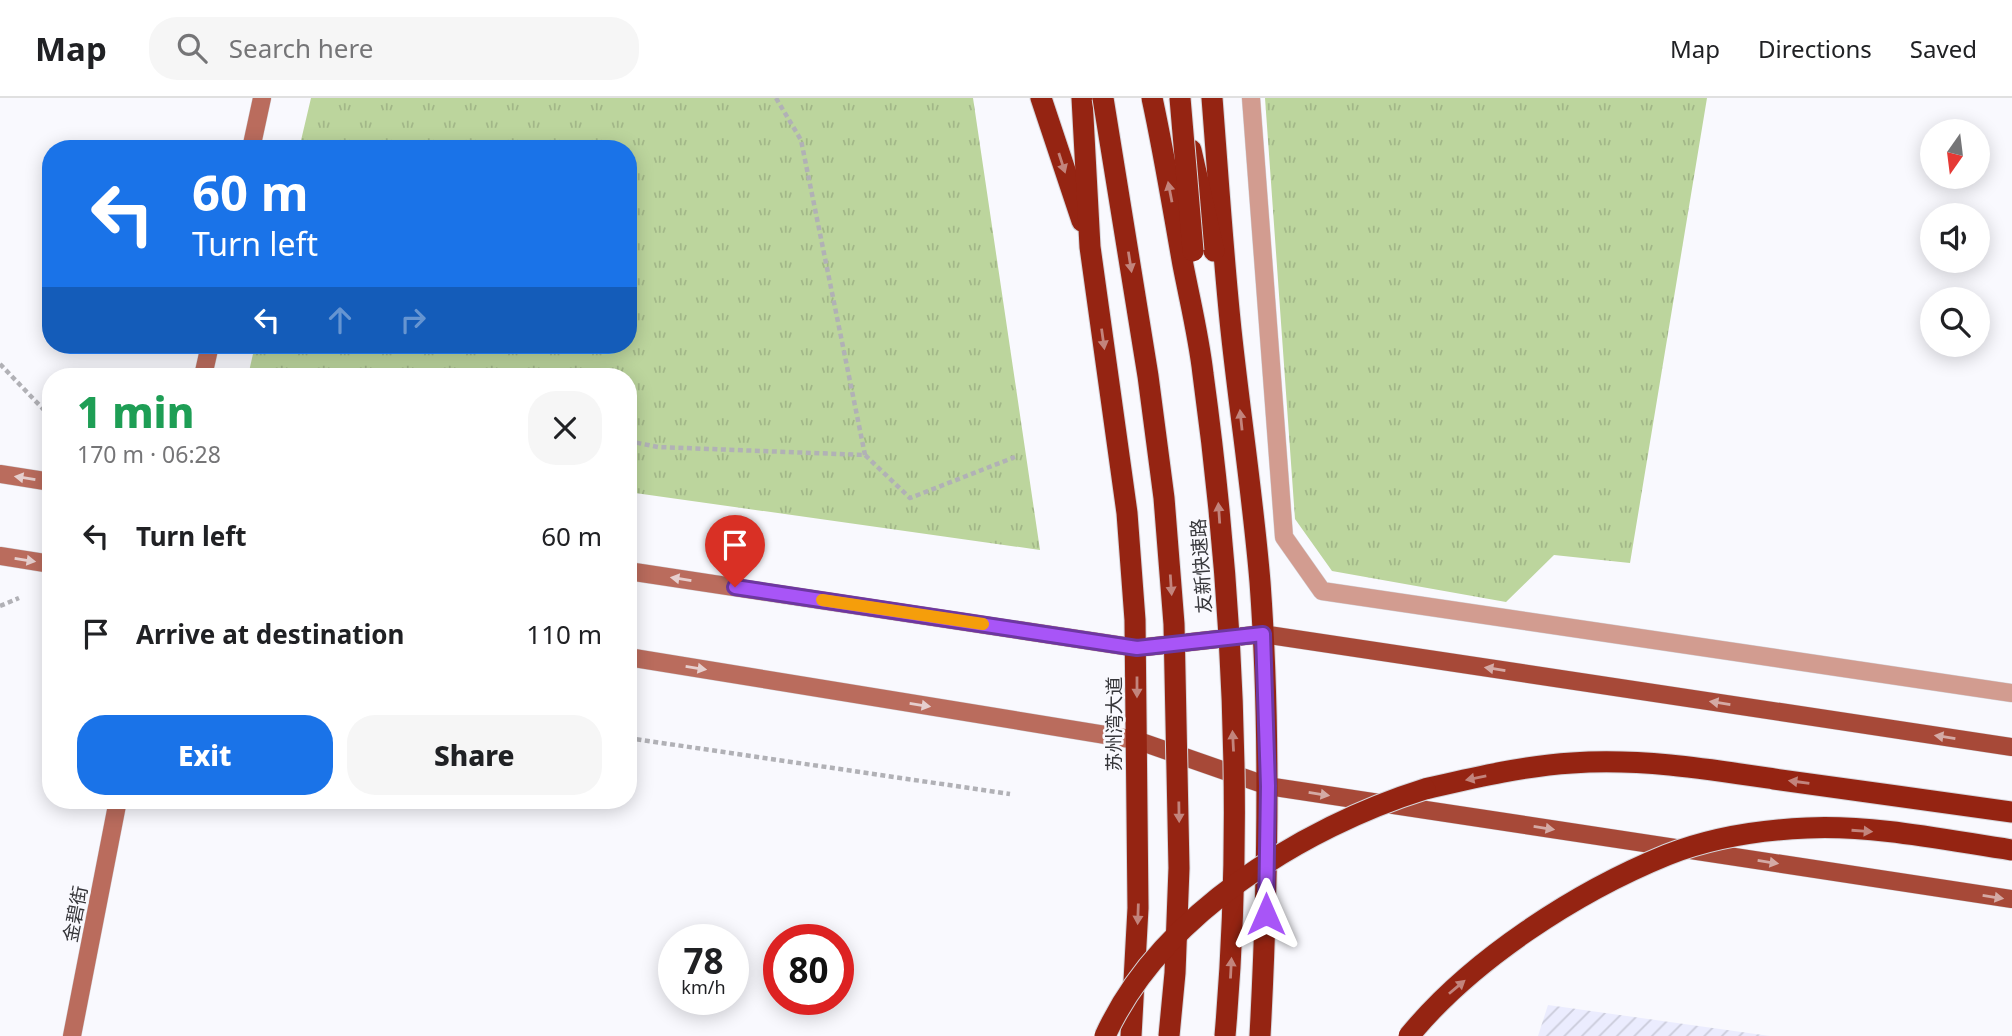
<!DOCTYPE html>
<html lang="en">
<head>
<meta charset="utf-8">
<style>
	body { margin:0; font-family:"Noto Sans","Noto Sans SC",sans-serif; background:#f6f6f6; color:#202124; height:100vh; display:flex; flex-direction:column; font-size:26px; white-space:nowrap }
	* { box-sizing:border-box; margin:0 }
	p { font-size:23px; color:#757577 }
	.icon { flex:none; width:38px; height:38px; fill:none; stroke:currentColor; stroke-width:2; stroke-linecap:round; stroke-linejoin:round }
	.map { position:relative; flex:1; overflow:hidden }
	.details { position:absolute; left:42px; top:270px; width:595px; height:441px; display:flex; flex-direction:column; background:#fff; border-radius:28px; box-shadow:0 4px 18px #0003 }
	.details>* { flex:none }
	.guide { position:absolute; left:42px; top:42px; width:595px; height:214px; border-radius:28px; box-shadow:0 4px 18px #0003; background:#1a73e8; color:#fff; overflow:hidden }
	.needle { width:46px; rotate:194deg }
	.buttons { position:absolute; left:1920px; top:21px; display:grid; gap:14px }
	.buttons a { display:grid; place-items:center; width:70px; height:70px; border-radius:50%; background:#fff; box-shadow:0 4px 18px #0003; font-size:35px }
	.speed { position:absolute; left:658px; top:826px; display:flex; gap:14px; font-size:35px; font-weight:700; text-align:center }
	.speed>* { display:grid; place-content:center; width:91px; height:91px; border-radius:50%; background:#fff; box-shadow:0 4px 18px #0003; line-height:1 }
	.speed small { font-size:18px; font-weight:400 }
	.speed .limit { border:10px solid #d22; background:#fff; color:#111 }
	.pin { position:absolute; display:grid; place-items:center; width:60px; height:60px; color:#fff; margin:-72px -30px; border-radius:50% 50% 50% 0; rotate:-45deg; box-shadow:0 0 7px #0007 }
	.pin .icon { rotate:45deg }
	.me { position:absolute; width:77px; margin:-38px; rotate:0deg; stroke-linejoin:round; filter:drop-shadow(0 0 5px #0008) }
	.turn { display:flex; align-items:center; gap:24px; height:147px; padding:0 35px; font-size:32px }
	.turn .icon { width:91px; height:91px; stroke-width:2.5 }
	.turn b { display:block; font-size:49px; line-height:60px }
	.lanes { display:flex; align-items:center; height:66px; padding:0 35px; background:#0003; justify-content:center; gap:35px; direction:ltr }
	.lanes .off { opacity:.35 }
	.round { display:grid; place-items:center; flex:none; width:74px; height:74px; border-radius:28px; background:#f6f6f6 }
	.summary { display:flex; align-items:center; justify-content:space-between; height:119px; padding:0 35px }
	h1 { font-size:42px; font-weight:800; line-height:52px; color:#1e9e55 }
	.button { display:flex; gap:14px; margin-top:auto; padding:14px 35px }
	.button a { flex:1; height:80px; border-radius:28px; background:#1a73e8; color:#fff; font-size:28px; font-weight:800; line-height:80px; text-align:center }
	.button a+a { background:#f6f6f6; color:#202124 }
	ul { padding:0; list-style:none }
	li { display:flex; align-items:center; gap:21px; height:98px; padding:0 35px }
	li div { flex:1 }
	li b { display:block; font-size:26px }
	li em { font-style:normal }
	header { display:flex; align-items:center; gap:42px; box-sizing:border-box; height:98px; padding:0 35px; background:#fff; border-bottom:2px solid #e0e0e0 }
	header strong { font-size:33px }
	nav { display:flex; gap:38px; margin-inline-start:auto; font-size:24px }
	.search { width:490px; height:63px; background:#f6f6f6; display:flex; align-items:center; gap:18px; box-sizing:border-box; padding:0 24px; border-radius:28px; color:#757577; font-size:26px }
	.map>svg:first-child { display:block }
	.industrial { fill:url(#industrial-furrows) }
	.grass { fill:url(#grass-tufts) }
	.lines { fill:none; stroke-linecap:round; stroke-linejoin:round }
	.lane-casing { stroke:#d6d6db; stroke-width:19 }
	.secondary-casing { stroke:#d6d6db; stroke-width:19 }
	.primary-casing { stroke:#d6d6db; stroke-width:19 }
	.highway-casing { stroke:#d6d6db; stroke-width:23 }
	.path { stroke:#b1b1b6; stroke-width:4.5; stroke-dasharray:5 3.5; stroke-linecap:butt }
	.lane { stroke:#d29c90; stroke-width:18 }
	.secondary { stroke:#ba6c5d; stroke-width:18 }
	.primary { stroke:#a74938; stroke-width:18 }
	.highway { stroke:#952412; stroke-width:21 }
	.highway-bridge-casing { stroke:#d6d6db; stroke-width:23; stroke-linecap:butt }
	.highway-bridge { stroke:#952412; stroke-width:21 }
	.oneway { fill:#c2847c }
	.oneway2 { fill:#e6cfce }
	.oneway3 { fill:#d4aaa5 }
	.route-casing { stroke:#6d37a1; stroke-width:18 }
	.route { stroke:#a855f7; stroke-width:12 }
	.slow { stroke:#f59e0b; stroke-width:12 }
	.labels { text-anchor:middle; stroke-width:5; stroke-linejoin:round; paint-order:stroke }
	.street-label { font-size:19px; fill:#36363a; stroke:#f9f9fe }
</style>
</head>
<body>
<header>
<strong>Map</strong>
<div class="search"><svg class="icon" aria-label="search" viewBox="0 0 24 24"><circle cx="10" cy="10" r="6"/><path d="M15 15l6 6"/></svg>Search here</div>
<nav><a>Map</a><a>Directions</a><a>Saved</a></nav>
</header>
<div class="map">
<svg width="2012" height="938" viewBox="0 0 2012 938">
	<defs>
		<pattern id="industrial-furrows" width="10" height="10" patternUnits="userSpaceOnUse" patternTransform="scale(1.75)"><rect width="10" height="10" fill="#ebecfe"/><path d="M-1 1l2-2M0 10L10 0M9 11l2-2" fill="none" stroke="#cacbda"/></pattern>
		<pattern id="grass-tufts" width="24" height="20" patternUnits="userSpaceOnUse" patternTransform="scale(1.75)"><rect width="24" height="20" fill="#bcd59d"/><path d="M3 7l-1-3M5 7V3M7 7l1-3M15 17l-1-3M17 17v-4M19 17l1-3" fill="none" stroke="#a2b788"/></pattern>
	</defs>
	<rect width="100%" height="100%" fill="#f9f9fe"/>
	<polygon class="industrial" points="1548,907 1770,938 1538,938"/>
	<g class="grass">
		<polygon points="311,0 973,0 1040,452 628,394 628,278 248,278 255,247 628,247 628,51 299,51"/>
		<polygon points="1265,0 1707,0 1630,465 1554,457 1506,504 1332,473 1295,421"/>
	</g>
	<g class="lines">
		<g class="lane-casing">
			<polyline id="lane" points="1251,0 1284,439 1322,493 2012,595"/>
		</g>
		<g class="secondary-casing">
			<g id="secondary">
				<polyline points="251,51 262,0"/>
				<polyline points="203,278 210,247"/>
				<polyline points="0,376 51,384"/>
				<polyline points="0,458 51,466"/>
				<polyline points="628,473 1137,550"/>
				<polyline points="628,559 1136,642"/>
				<polyline points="72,938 118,702"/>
			</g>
		</g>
		<g class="primary-casing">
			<g id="primary">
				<polyline points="1137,550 1263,536 2012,649"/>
				<polyline points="1136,642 1268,688 2012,801"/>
			</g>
		</g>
		<g class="highway-casing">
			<g id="highway">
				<polyline points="1041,0 1082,123"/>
				<polyline points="1082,0 1090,149 1127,415 1135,522 1138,810 1131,938"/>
				<path d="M1212,0C1218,77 1223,155 1231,232C1240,316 1253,400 1260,484C1271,635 1268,787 1260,938"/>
				<polyline points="1191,52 1214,153"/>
				<path d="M1425,691C1473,680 1523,668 1572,665C1639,660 1708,671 1774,681C1853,692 1933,703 2012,714"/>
			</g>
		</g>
		<g class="path">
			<polyline points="776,0 801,42 865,357"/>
			<polyline points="0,266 46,314"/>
			<polyline points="628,343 658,349 865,357 910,400 1015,359"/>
			<polyline points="0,508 19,500"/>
			<polyline points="628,640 1010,696"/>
		</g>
		<use href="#lane" class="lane"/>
		<use href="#secondary" class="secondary"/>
		<use href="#primary" class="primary"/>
		<use href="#highway" class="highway"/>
		<g class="highway-bridge-casing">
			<g id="highway-bridge">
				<polyline points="1103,0 1148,278 1164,400 1174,526 1179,770 1175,875 1169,938"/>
				<path d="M1152,0C1164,55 1173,111 1183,167C1190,203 1199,240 1203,276C1233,495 1244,718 1225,938"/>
				<polyline points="1180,0 1193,153"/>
				<path d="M1105,938C1160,817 1303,729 1425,691"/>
				<path d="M1409,938C1471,862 1576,794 1667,757C1710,740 1761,732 1807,730C1875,727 1945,742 2012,752"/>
			</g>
		</g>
		<use href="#highway-bridge" class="highway-bridge"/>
	</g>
	<defs><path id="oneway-solid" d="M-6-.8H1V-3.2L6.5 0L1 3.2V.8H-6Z" transform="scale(1.75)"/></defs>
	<g class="oneway">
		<use href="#oneway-solid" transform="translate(1062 65) rotate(72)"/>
		<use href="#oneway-solid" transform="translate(1170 94) rotate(-101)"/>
		<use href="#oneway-solid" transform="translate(1130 164) rotate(81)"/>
		<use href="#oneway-solid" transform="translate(1103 241) rotate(82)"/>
		<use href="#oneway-solid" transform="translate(1241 322) rotate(-96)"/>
		<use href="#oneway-solid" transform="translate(1219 415) rotate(-94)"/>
		<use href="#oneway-solid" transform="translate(1171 487) rotate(86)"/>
		<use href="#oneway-solid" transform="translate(1137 589) rotate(90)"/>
		<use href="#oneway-solid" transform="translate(1233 643) rotate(-93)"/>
		<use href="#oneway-solid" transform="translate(1476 680) rotate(169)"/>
		<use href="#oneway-solid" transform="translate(1799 684) rotate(-172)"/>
		<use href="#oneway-solid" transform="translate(1179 714) rotate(89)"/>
		<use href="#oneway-solid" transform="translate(1862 733) rotate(4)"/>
		<use href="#oneway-solid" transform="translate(1138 816) rotate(92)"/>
		<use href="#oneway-solid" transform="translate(1231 870) rotate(-87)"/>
		<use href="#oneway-solid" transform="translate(1457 889) rotate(-40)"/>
	</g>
	<g class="oneway2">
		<use href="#oneway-solid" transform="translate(25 380) rotate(-171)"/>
		<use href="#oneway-solid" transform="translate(25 462) rotate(9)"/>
		<use href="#oneway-solid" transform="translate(681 481) rotate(-171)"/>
		<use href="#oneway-solid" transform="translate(696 570) rotate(9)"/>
		<use href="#oneway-solid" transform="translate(920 607) rotate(9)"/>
	</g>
	<g class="oneway3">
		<use href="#oneway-solid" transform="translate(1495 571) rotate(-171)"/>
		<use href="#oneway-solid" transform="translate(1720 605) rotate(-171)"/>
		<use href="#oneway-solid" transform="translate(1945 639) rotate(-171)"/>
		<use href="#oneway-solid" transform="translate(1319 696) rotate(9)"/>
		<use href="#oneway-solid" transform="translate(1544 730) rotate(9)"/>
		<use href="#oneway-solid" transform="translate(1768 764) rotate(9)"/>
		<use href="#oneway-solid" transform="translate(1993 799) rotate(9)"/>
	</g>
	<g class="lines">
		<g class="route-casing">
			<polyline id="route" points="735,489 1137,550 1263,536 1268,688 1266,816"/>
		</g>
		<use href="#route" class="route"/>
		<polyline class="slow" points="822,502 983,526"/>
	</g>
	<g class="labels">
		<g class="street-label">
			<text transform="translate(1201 468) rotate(-94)" y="7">友新快速路</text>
			<text transform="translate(1114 626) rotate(-90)" y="7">苏州湾大道</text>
			<text transform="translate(75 816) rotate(-79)" y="7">金碧街</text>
		</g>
	</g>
</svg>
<div class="buttons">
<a><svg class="needle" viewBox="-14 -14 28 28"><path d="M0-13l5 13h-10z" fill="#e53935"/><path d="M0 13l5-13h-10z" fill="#757577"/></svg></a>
<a><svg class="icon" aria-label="sound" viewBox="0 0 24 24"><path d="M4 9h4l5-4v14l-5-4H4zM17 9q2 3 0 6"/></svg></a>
<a><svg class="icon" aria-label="search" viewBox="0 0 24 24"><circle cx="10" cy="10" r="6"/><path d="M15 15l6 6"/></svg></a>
</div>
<div class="speed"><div>78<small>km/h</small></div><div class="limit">80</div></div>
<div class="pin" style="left:735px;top:489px;background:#d93025"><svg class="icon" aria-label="arrive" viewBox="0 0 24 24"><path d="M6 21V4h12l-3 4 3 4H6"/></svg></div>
<svg class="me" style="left:1266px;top:816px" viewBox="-20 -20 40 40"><path d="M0-17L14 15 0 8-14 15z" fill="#a855f7" stroke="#fff" stroke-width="4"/></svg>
<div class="guide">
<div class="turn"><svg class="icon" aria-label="left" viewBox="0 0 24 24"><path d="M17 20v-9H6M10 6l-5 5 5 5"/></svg><div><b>60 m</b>Turn left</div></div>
<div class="lanes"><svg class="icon" aria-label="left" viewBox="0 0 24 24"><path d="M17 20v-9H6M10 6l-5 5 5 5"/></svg><svg class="icon off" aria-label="ahead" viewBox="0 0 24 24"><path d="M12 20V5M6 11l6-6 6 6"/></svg><svg class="icon off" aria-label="right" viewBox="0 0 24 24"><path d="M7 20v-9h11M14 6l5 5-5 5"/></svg></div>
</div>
<section class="details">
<div class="summary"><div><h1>1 min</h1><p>170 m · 06:28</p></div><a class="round"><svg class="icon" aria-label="close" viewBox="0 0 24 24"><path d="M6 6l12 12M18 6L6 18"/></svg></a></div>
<ul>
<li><svg class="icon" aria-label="left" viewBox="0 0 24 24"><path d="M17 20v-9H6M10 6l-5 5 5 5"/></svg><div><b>Turn left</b></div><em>60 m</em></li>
<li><svg class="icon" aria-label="arrive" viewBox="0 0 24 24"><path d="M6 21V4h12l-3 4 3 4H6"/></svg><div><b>Arrive at destination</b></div><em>110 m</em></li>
</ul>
<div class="button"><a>Exit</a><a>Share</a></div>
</section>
</div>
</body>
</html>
